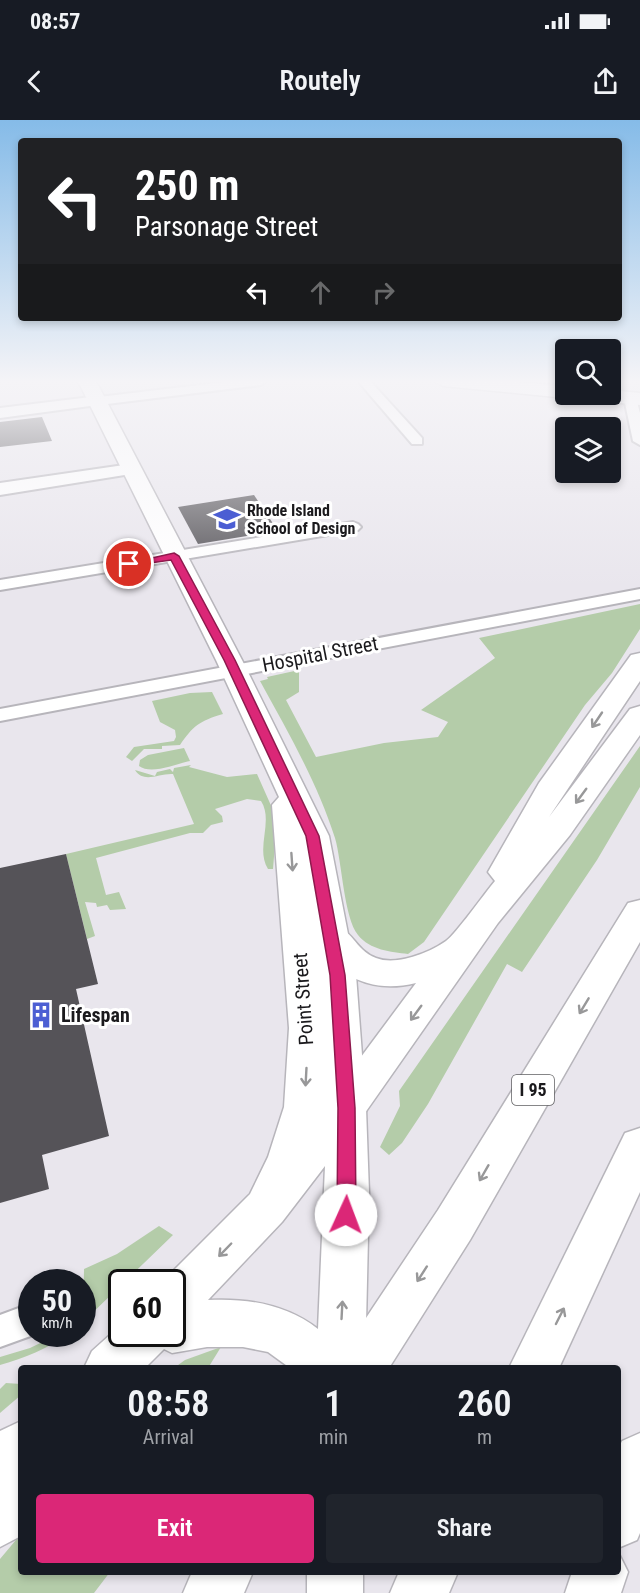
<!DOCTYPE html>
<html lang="en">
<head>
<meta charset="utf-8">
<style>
	body { margin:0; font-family:"Roboto Condensed",sans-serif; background:#20242c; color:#f1f3f6; height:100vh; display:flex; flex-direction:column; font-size:22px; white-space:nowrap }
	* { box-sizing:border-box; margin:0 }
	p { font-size:20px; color:#9ea1a6 }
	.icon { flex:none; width:33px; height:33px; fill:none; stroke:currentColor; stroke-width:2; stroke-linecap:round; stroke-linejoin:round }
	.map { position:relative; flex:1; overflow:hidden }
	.panel { position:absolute; left:18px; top:1245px; width:603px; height:210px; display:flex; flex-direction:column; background:#171b24; border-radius:6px; box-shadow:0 3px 9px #0003 }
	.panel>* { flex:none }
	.guide { position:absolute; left:18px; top:18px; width:604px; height:183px; border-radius:6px; box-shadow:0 3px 9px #0003; background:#202124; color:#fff; overflow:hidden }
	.buttons { position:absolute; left:555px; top:219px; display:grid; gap:12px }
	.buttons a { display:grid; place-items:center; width:66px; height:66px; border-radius:6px; background:#171b24; box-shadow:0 3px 9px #0003; font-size:30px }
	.speed { position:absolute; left:18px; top:1149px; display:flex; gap:12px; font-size:30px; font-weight:700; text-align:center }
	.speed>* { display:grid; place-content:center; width:78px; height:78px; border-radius:50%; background:#171b24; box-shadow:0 3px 9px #0003; line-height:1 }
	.speed small { font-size:15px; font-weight:400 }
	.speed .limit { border:3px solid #111; border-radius:9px; background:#fff; color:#111 }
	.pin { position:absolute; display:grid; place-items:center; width:51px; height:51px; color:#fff; margin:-26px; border:3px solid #fff; border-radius:50%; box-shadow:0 2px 6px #0007 }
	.me { position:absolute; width:66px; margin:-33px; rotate:2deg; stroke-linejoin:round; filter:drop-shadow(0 0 4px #0008) }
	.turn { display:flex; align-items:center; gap:21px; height:126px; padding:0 18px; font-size:27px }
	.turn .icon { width:78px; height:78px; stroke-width:2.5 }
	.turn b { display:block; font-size:42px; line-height:51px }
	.lanes { display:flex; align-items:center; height:57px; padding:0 18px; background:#0003; justify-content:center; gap:30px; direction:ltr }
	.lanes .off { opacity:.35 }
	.eta { display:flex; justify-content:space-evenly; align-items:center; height:102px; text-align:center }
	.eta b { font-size:36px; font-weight:600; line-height:42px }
	.cta { display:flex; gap:12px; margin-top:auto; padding:12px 18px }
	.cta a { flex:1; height:69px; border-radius:6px; background:#db2777; color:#fff; font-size:24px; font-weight:600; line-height:69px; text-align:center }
	.cta a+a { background:#20242c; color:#f1f3f6 }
	.status { display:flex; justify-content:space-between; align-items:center; height:42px; padding:0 30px; background:#171b24; direction:ltr }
	.status svg { height:16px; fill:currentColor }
	header { display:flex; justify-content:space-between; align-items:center; height:78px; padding:0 18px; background:#171b24; font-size:27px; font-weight:600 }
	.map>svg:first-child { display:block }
	.green { fill:#b4cca9 }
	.building { fill:#555358 }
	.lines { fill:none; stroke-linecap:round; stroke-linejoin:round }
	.minor-casing { stroke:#b7b5bb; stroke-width:4 }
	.tertiary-casing { stroke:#b7b5bb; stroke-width:4 }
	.primary-casing { stroke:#b7b5bb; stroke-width:3 }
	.motorway-casing { stroke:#b7b5bb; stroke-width:3 }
	.minor { fill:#fff; fill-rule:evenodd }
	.tertiary { fill:#fff; fill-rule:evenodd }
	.primary { fill:#fff; fill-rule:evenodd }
	.motorway { fill:#fff; fill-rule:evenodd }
	.oneway { stroke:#989899 }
	.route { fill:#db2777; stroke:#8e194d; stroke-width:1.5 }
	.labels { text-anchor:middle; stroke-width:6; stroke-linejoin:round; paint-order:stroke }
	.far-poi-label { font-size:16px; font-weight:bold; fill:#1b1a1d; stroke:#fff; text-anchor:start }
	.shield { fill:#fff; stroke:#5f5f61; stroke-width:1.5 }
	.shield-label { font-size:18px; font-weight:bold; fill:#1b1a1d }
	.street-label { font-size:20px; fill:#1b1a1d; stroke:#fff }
	.poi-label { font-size:20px; font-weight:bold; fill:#1b1a1d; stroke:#fff; text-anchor:start }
</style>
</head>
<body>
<div class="status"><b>08:57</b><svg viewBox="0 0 49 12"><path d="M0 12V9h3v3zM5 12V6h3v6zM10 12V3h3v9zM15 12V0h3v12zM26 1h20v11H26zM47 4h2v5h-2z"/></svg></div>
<header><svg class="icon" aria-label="back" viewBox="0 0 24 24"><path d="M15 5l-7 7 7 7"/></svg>Routely<svg class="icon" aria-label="share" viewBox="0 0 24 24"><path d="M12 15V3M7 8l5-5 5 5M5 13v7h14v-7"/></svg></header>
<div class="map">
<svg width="640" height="1473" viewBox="0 0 640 1473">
	<rect width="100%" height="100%" fill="#e9e6ed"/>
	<g class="green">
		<path d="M640,484V509L612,553L585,585L424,822L408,834C391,832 370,830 358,815C344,798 342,742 335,718C317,662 288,612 260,561L268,559L267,557L299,550V572L286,580L316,637L384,623L438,617L448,602L421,590L495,538L479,518Z"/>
		<path d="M212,572L223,594C199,601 193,606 180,625L162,626V629H144L132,641L126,637L134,627L174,621L176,617L175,610L160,602L152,581L190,573Z"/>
		<polygon points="640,626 640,667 597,740 522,852 507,844 428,984 402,1023 389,1035 380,1027 400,986 399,971"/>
		<path d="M184,628L190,641C176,644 151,655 139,646L140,640L148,635Z"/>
		<path d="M191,645L189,647L227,657L257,654L277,699L273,749H268C255,728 274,701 261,681L247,679L215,689L222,696L223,702L211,705L203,713H190L96,738L106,775L119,772L126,789L110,790L107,785L97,787L96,783L85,782L95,816L87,819L66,734L194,704L173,654C159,653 144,664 135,650L155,656L157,652L170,649L173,652L174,648Z"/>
		<polygon points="159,1106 173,1115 83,1202 84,1149 117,1134"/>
		<path d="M59,1214H68C47,1229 25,1238 0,1245V1237L30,1228Z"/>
		<polygon points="221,1227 208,1248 174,1248 185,1240"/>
		<polygon points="6,1263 21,1264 21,1275 0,1293 0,1269"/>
		<polygon points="21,1414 21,1452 110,1452 94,1473 0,1473 0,1439"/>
	</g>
	<g class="building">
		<polygon points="42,297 52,321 0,327 0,302"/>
		<polygon points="254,375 278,411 198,424 178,387"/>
		<polygon points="66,734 98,864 76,869 109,1016 42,1035 49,1069 0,1083 0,748"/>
	</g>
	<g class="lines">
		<g class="minor-casing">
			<g id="minor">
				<polygon points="233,261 267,261 261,265 99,285 93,281 99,277"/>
				<polygon points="358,261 370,261 422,318 422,324 412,324"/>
				<polygon points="630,274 636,278 640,293 640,325 633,321 624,278"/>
				<polygon points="353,402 358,404 361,407 358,410 0,470 0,460"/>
				<polygon points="640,469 640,479 0,601 0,589"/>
				<polygon points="32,1183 32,1214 36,1214 0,1227 0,1195"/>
			</g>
		</g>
		<g class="tertiary-casing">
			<g id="tertiary">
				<polygon points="99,276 107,281 105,284 0,298 0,288"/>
				<polygon points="131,344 140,349 137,353 0,375 0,363"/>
			</g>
		</g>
		<g class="primary-casing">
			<g id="primary">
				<path d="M78,261H96L242,540L329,716L356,855L366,988L369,1073L365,1248H290L268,1232L243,1227H207L172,1233L164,1229L145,1248H84L92,1231L122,1204V1214H172V1162H162L250,1074L268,1037L284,987L289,908L272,685L279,677L216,540ZM325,1046L318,1209C286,1184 247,1178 208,1180L282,1102Z"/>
				<polygon points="434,261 501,261 566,266 566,274 573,274 566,278 443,266"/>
				<polygon points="610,270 640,273 640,285 591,280 582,274 610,274"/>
				<polygon points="21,1301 21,1362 0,1372 0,1311"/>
				<rect x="307" y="1452" width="56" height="21"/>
			</g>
		</g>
		<g class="motorway-casing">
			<g id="motorway">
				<path d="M640,533V561L549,697L630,589L640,586V615L570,715L498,803L360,1000L346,1005L332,1000L326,988L332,976L416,863C372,874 336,857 314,818L319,809C353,799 350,828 376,838C396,846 429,833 446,821C456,814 484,774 495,761L488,752L539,663L631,535Z"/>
				<polygon points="640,780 640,822 470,1120 389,1248 336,1248 344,1231 438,1090 628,783"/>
				<polygon points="640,1008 640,1072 559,1248 509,1248 625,1013"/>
				<polygon points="640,1313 640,1413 637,1420 618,1428 618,1329 622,1321"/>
				<polygon points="21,1345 21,1416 0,1427 0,1356"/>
				<polygon points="618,1432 628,1452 621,1473 565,1473 572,1452 618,1452"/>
				<polygon points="192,1452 253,1452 244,1473 183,1473"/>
				<polygon points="399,1452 458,1452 449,1473 390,1473"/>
			</g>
		</g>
		<use href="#minor" class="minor"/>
		<use href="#tertiary" class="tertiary"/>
		<use href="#primary" class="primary"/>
		<use href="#motorway" class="motorway"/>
	</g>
	<defs><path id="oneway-shaft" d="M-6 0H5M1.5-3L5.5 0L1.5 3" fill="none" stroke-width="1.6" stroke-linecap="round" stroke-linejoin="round" transform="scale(1.5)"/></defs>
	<g class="oneway">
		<use href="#oneway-shaft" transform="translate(597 600) rotate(124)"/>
		<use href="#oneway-shaft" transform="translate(581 676) rotate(126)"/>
		<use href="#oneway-shaft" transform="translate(292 742) rotate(86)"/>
		<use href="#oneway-shaft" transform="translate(584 886) rotate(121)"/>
		<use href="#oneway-shaft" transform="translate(416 893) rotate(126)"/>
		<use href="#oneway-shaft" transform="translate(306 957) rotate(93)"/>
		<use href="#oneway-shaft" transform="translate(484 1053) rotate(120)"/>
		<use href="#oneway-shaft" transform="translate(225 1130) rotate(134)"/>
		<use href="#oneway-shaft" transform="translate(422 1154) rotate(123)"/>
		<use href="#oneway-shaft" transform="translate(342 1190) rotate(-87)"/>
		<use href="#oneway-shaft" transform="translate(560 1196) rotate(-63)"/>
	</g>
	<linearGradient id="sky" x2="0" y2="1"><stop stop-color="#85bbe8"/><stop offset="0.56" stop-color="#f5f4f7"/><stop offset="1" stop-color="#f5f4f7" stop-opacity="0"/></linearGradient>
	<rect width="640" height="467" fill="url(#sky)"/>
	<polygon class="route" points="174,433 179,436 235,540 319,716 345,855 355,988 356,1095 353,1101 346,1104 340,1101 337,1095 338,988 330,855 306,716 224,540 171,440 129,446 125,444"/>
	<defs>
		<g id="university-bare" transform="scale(2.07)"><path d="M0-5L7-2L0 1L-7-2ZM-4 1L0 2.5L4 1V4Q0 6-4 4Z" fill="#4c5ed3" stroke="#fff" stroke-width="2.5" paint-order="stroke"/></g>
		<g id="building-bare" transform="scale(2.07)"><path d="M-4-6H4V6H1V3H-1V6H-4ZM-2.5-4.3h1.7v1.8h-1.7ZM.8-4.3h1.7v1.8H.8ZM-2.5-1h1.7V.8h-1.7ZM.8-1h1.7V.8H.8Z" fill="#4c5ed3" stroke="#fff" stroke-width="2.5" paint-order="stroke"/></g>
	</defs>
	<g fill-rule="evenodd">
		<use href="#university-bare" x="227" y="399"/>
		<use href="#building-bare" x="41" y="895"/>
	</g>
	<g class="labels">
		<g class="far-poi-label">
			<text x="247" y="396">Rhode Island<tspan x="247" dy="18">School of Design</tspan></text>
		</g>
		<rect class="shield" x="512" y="955" width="42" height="30" rx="4.5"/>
		<g class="shield-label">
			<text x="533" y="976">I 95</text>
		</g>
		<g class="street-label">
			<text transform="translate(320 534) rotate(-11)" y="7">Hospital Street</text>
			<text transform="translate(303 879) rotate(-94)" y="7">Point Street</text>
		</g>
		<g class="poi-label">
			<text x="61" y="902">Lifespan</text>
		</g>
	</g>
</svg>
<div class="buttons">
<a><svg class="icon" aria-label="search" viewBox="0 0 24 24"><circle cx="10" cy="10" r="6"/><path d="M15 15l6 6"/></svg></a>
<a><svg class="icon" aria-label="layers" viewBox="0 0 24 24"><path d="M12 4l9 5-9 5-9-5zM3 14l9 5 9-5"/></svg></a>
</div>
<div class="speed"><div>50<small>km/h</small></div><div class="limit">60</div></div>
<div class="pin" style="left:129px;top:444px;background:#d93025"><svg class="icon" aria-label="arrive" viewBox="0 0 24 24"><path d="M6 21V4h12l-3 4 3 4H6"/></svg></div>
<svg class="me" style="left:346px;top:1095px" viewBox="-20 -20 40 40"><circle r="19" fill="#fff"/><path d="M0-13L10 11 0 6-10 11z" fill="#db2777"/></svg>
<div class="guide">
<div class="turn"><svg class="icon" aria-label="left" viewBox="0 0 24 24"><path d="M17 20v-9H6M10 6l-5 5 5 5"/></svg><div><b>250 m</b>Parsonage Street</div></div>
<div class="lanes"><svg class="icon" aria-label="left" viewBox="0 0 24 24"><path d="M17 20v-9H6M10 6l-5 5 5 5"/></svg><svg class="icon off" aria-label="ahead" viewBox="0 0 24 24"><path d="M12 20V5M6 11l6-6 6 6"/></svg><svg class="icon off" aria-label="right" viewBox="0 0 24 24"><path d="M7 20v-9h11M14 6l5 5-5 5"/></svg></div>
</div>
<section class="panel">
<div class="eta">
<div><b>08:58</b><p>Arrival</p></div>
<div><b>1</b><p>min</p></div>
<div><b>260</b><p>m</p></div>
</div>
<div class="cta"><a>Exit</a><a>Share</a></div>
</section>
</div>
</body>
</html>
